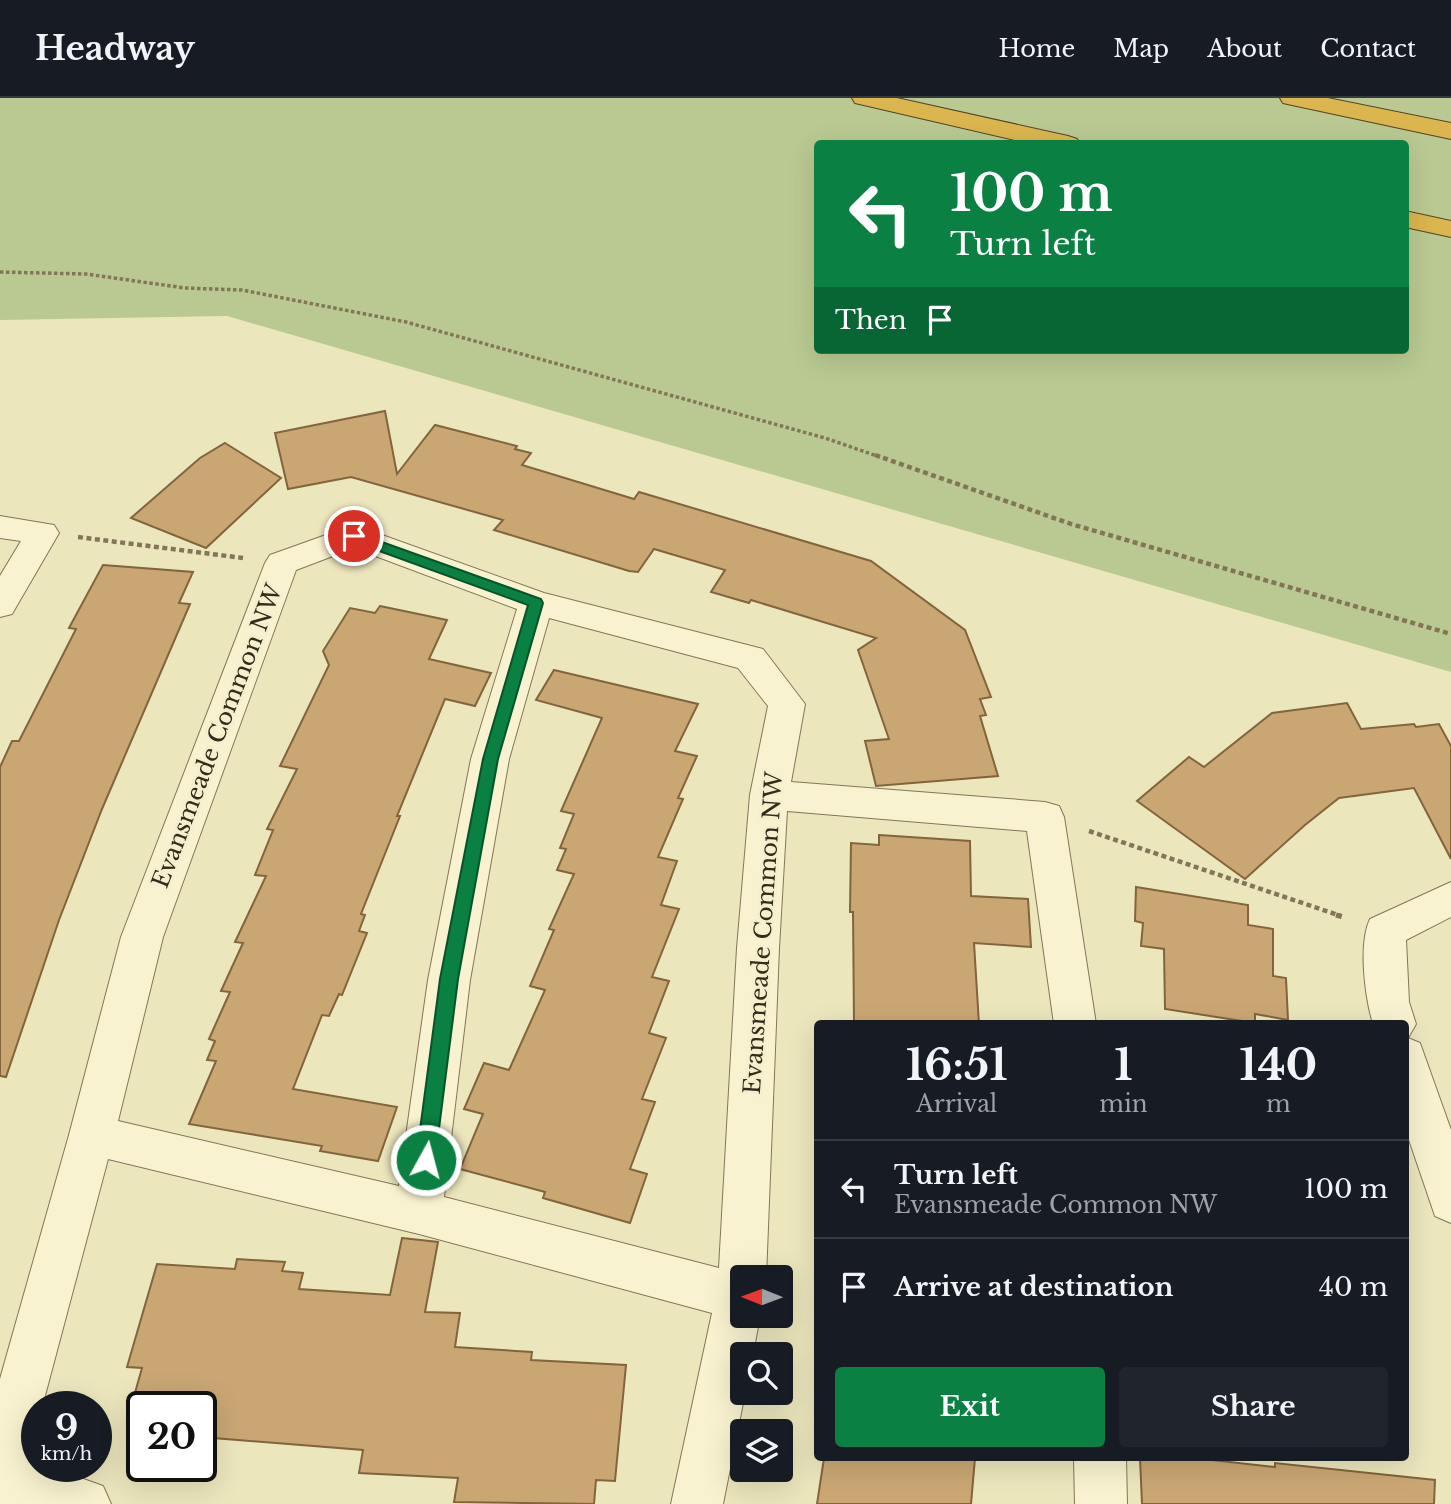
<!DOCTYPE html>
<html lang="en">
<head>
<meta charset="utf-8">
<style>
	body { margin:0; font-family:"Libre Baskerville",serif; background:#20242c; color:#f1f3f6; height:100vh; display:flex; flex-direction:column; font-size:26px; white-space:nowrap }
	* { box-sizing:border-box; margin:0 }
	p { font-size:23px; color:#9ea1a6 }
	.icon { flex:none; width:38px; height:38px; fill:none; stroke:currentColor; stroke-width:2; stroke-linecap:round; stroke-linejoin:round }
	.map { position:relative; flex:1; overflow:hidden }
	.side { position:absolute; left:814px; top:922px; width:595px; height:441px; display:flex; flex-direction:column; background:#171b24; border-radius:7px; box-shadow:0 7px 28px #0002 }
	.side>* { flex:none }
	.banner { position:absolute; left:814px; top:42px; width:595px; height:214px; border-radius:7px; box-shadow:0 7px 28px #0002; background:#0b8043; color:#fff; overflow:hidden }
	.needle { width:46px; rotate:271deg }
	.controls { position:absolute; left:730px; top:1167px; display:grid; gap:14px }
	.controls a { display:grid; place-items:center; width:63px; height:63px; border-radius:7px; background:#171b24; box-shadow:0 7px 28px #0002; font-size:35px }
	.speed { position:absolute; left:21px; top:1293px; display:flex; gap:14px; font-size:35px; font-weight:700; text-align:center }
	.speed>* { display:grid; place-content:center; width:91px; height:91px; border-radius:50%; background:#171b24; box-shadow:0 7px 28px #0002; line-height:1 }
	.speed small { font-size:18px; font-weight:400 }
	.speed .limit { border:4px solid #111; border-radius:10px; background:#fff; color:#111 }
	.pin { position:absolute; display:grid; place-items:center; width:60px; height:60px; color:#fff; margin:-30px; border:4px solid #fff; border-radius:50%; box-shadow:0 2px 7px #0007 }
	.me { position:absolute; width:77px; margin:-38px; rotate:7deg; stroke-linejoin:round; filter:drop-shadow(0 0 5px #0008) }
	.turn { display:flex; align-items:center; gap:24px; height:147px; padding:0 21px; font-size:32px }
	.turn .icon { width:91px; height:91px; stroke-width:2.5 }
	.turn b { display:block; font-size:49px; line-height:60px }
	.then { display:flex; align-items:center; height:66px; padding:0 21px; background:#0003; gap:14px; font-size:26px }
	.eta { display:flex; justify-content:space-evenly; align-items:center; height:119px; text-align:center }
	.eta b { font-size:42px; font-weight:700; line-height:49px }
	.primary-button { display:flex; gap:14px; margin-top:auto; padding:14px 21px }
	.primary-button a { flex:1; height:80px; border-radius:7px; background:#0b8043; color:#fff; font-size:28px; font-weight:700; line-height:80px; text-align:center }
	.primary-button a+a { background:#20242c; color:#f1f3f6 }
	ul { padding:0; list-style:none }
	li { display:flex; align-items:center; gap:21px; height:98px; padding:0 21px; border-top:2px solid #363941 }
	li div { flex:1 }
	li b { display:block; font-size:26px }
	li em { font-style:normal }
	header { display:flex; align-items:center; gap:42px; box-sizing:border-box; height:98px; padding:0 35px; background:#171b24; border-bottom:2px solid #363941 }
	header strong { font-size:33px }
	nav { display:flex; gap:38px; margin-inline-start:auto; font-size:24px }
	.map>svg:first-child { display:block }
	.green { fill:#bac992; fill-rule:evenodd }
	.building { fill:#caa673; stroke:#82643d; stroke-width:2 }
	.lines { fill:none; stroke-linecap:round; stroke-linejoin:round }
	.minor-casing { stroke:#837657; stroke-width:2 }
	.highway-casing { stroke:#51432b; stroke-width:2 }
	.path-far2 { stroke:#837657; stroke-width:3.5; stroke-dasharray:3.5 2.5; stroke-linecap:butt }
	.path-far1 { stroke:#837657; stroke-width:4.5; stroke-dasharray:5 3.5; stroke-linecap:butt }
	.path { stroke:#837657; stroke-width:5; stroke-dasharray:6 4.5; stroke-linecap:butt }
	.minor { fill:#f8f2d0; fill-rule:evenodd }
	.highway { fill:#dbb54e; fill-rule:evenodd }
	.route { fill:#0b8043; stroke:#07532c; stroke-width:2 }
	.labels { text-anchor:middle; stroke-width:6; stroke-linejoin:round; paint-order:stroke }
	.street-label { font-size:23px; fill:#332b1b; stroke:#f4efcc }
</style>
</head>
<body>
<header>
<strong>Headway</strong>
<nav><a>Home</a><a>Map</a><a>About</a><a>Contact</a></nav>
</header>
<div class="map">
<svg width="1451" height="1406" viewBox="0 0 1451 1406">
	<rect width="100%" height="100%" fill="#ece6bd"/>
	<path class="green" d="M0,0H1451V574L227,218L0,222ZM817,46H1405V252H817Z"/>
	<g class="building">
		<polygon points="385,313 397,376 435,327 517,348 515,351 531,355 522,367 634,401 639,394 871,463 965,532 991,599 980,601 986,617 980,618 998,678 876,688 865,643 889,641 858,552 876,540 751,502 749,505 711,494 725,472 654,451 638,474 629,473 494,432 503,422 351,379 288,391 275,335"/>
		<polygon points="225,345 281,380 206,450 131,420 200,360"/>
		<polygon points="103,467 193,474 179,505 190,506 102,711 59,822 6,979 0,978 0,669 12,643 19,643 76,531 69,530"/>
		<polygon points="380,508 447,522 429,561 491,575 475,608 445,601 397,718 400,718 361,816 365,817 359,833 367,835 342,897 339,896 329,918 322,917 293,991 397,1009 378,1063 320,1053 322,1048 189,1026 216,963 207,962 215,943 209,941 230,894 221,893 243,845 235,844 266,778 255,777 273,732 267,731 297,671 280,668 329,567 323,553 350,510 375,515"/>
		<polygon points="554,572 698,606 675,653 697,658 678,700 683,701 658,759 677,763 661,807 679,811 652,879 669,883 649,935 666,940 642,1001 655,1004 630,1071 647,1076 630,1125 543,1100 545,1094 460,1071 483,1016 464,1011 484,965 509,972 545,892 530,888 554,832 549,831 574,776 557,772 566,751 560,750 574,716 561,713 602,620 536,602"/>
		<polygon points="1347,605 1361,631 1414,626 1416,629 1439,626 1451,648 1451,761 1414,690 1339,700 1305,727 1245,781 1137,703 1189,659 1204,669 1272,615"/>
		<polygon points="879,737 970,743 971,798 1028,801 1031,849 974,845 979,926 854,926 853,814 850,814 851,745 879,747"/>
		<polygon points="1136,789 1248,807 1248,827 1273,831 1273,878 1286,880 1288,922 1255,916 1255,925 1165,911 1164,851 1141,848 1143,825 1135,823"/>
		<polygon points="402,1140 438,1144 425,1214 460,1215 455,1249 532,1254 531,1262 626,1267 615,1383 596,1382 594,1406 454,1404 458,1380 359,1375 363,1352 201,1339 201,1309 142,1309 142,1316 129,1316 142,1270 127,1269 157,1166 235,1171 237,1161 285,1164 282,1173 303,1175 299,1191 390,1197"/>
		<polygon points="824,1360 975,1360 971,1406 817,1406"/>
		<polygon points="1140,1360 1194,1360 1275,1369 1275,1365 1435,1382 1434,1406 1142,1406"/>
	</g>
	<g class="lines">
		<g class="minor-casing">
			<g id="minor">
				<polygon points="0,418 54,427 59,435 12,516 0,519 0,478 21,443 0,440"/>
				<path d="M354,427L544,495L763,551L805,606L791,684L1045,704L1059,708L1064,719L1096,926H1054L1027,733L787,713L779,850L766,1180H742V1218H760L753,1256H742V1295H745L723,1406H671L712,1215L419,1136L108,1061L42,1309H37V1330L28,1363L37,1365V1368H47L103,1388L111,1406H0V1281L69,1037L121,839L265,465L270,457ZM354,450L517,511L471,661L428,882L399,1088L118,1023L163,839L296,472ZM549,520L738,570L768,608L750,697L737,850L719,1170L444,1099L470,882L509,661Z"/>
				<path d="M1451,784V819L1406,842L1409,904L1416,926L1408,940L1420,945L1451,1032V1125L1435,1118L1405,1030V926H1373C1365,899 1358,846 1370,821Z"/>
				<polygon points="1074,1360 1126,1360 1127,1406 1075,1406"/>
			</g>
		</g>
		<g class="highway-casing">
			<g id="highway">
				<polygon points="852,0 897,0 1068,38 1077,41 1080,46 1032,46 855,5"/>
				<polygon points="1280,0 1328,0 1451,25 1451,41 1292,7 1283,5"/>
				<polygon points="1405,113 1451,123 1451,139 1405,129"/>
			</g>
		</g>
		<polyline class="path-far2" points="0,174 86,176 185,190 242,192 406,224 825,340 880,359"/>
		<g class="path-far1">
			<polyline points="875,357 1071,426 1451,536"/>
			<polyline points="78,439 243,460"/>
			<polyline points="1089,733 1341,818"/>
		</g>
		<polyline class="path" points="1336,817 1346,820"/>
		<use href="#minor" class="minor"/>
		<use href="#highway" class="highway"/>
	</g>
	<polygon class="route" points="354,434 541,501 543,505 498,661 458,881 435,1062 432,1068 426,1071 419,1068 416,1062 440,881 483,661 528,507 349,442 349,435"/>
	<g class="labels">
		<g class="street-label">
			<text transform="translate(217 638) rotate(-69)" y="8">Evansmeade Common NW</text>
			<text transform="translate(763 835) rotate(-86)" y="8">Evansmeade Common NW</text>
		</g>
	</g>
</svg>
<div class="controls">
<a><svg class="needle" viewBox="-14 -14 28 28"><path d="M0-13l5 13h-10z" fill="#e53935"/><path d="M0 13l5-13h-10z" fill="#9ea1a6"/></svg></a>
<a><svg class="icon" aria-label="search" viewBox="0 0 24 24"><circle cx="10" cy="10" r="6"/><path d="M15 15l6 6"/></svg></a>
<a><svg class="icon" aria-label="layers" viewBox="0 0 24 24"><path d="M12 4l9 5-9 5-9-5zM3 14l9 5 9-5"/></svg></a>
</div>
<div class="speed"><div>9<small>km/h</small></div><div class="limit">20</div></div>
<div class="pin" style="left:354px;top:438px;background:#d93025"><svg class="icon" aria-label="arrive" viewBox="0 0 24 24"><path d="M6 21V4h12l-3 4 3 4H6"/></svg></div>
<svg class="me" style="left:426px;top:1062px" viewBox="-20 -20 40 40"><circle r="17" fill="#0b8043" stroke="#fff" stroke-width="3"/><path d="M0-11L8 9 0 5-8 9z" fill="#fff"/></svg>
<div class="banner">
<div class="turn"><svg class="icon" aria-label="left" viewBox="0 0 24 24"><path d="M17 20v-9H6M10 6l-5 5 5 5"/></svg><div><b>100 m</b>Turn left</div></div>
<div class="then">Then<svg class="icon" aria-label="arrive" viewBox="0 0 24 24"><path d="M6 21V4h12l-3 4 3 4H6"/></svg></div>
</div>
<section class="side">
<div class="eta">
<div><b>16:51</b><p>Arrival</p></div>
<div><b>1</b><p>min</p></div>
<div><b>140</b><p>m</p></div>
</div>
<ul>
<li><svg class="icon" aria-label="left" viewBox="0 0 24 24"><path d="M17 20v-9H6M10 6l-5 5 5 5"/></svg><div><b>Turn left</b><p>Evansmeade Common NW</p></div><em>100 m</em></li>
<li><svg class="icon" aria-label="arrive" viewBox="0 0 24 24"><path d="M6 21V4h12l-3 4 3 4H6"/></svg><div><b>Arrive at destination</b></div><em>40 m</em></li>
</ul>
<div class="primary-button"><a>Exit</a><a>Share</a></div>
</section>
</div>
</body>
</html>
